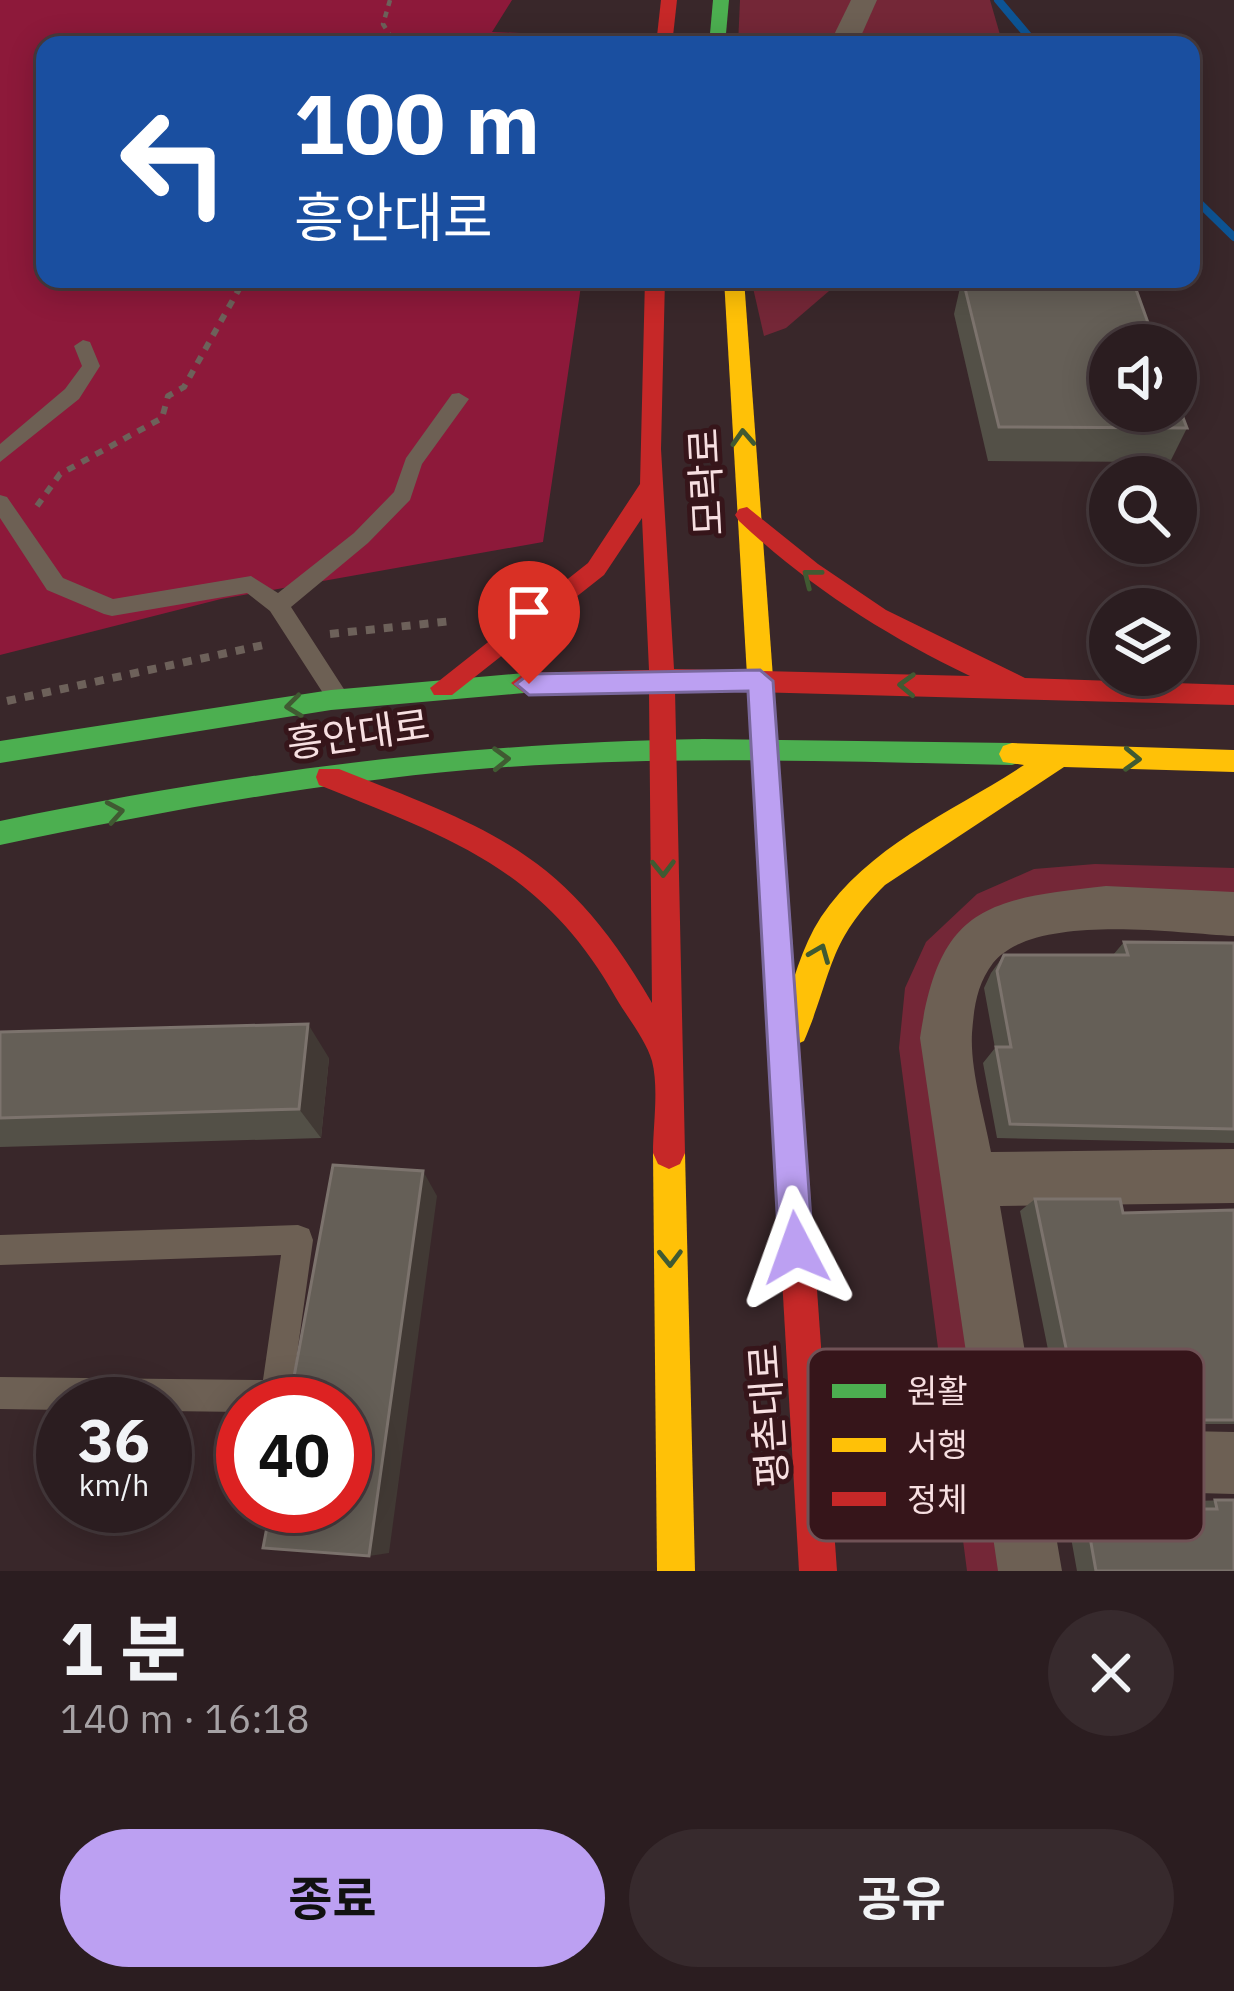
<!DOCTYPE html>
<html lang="ko">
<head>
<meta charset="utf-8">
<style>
	body { margin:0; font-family:"IBM Plex Sans","Noto Sans KR",sans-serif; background:#372a2d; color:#f1f3f6; height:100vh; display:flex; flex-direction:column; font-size:45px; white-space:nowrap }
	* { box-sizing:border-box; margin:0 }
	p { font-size:39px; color:#a6a2a5 }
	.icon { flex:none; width:66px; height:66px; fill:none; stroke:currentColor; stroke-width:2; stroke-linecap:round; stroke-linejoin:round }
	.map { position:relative; height:1571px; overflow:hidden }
	.details { display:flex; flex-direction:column; background:#2b1d20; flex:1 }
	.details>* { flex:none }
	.top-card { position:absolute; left:36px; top:36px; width:1164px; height:252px; border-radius:24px; box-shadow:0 6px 30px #0003,0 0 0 3px #473b3e; background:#1a4fa0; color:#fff; overflow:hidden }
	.tools { position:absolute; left:1089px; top:324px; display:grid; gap:24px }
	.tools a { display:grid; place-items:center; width:108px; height:108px; border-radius:50%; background:#2b1d20; box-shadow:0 6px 30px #0003,0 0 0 3px #473b3e; font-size:60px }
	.speed { position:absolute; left:36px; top:1377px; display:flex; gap:24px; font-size:60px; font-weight:700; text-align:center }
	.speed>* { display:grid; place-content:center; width:156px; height:156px; border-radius:50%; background:#2b1d20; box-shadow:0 6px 30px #0003,0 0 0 3px #473b3e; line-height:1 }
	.speed small { font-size:30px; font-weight:400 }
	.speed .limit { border:18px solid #d22; background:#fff; color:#111 }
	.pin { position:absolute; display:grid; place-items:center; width:102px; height:102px; color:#fff; margin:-123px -51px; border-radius:50% 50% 50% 0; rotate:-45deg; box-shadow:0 0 12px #0007 }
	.pin .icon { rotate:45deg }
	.me { position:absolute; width:132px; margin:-66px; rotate:356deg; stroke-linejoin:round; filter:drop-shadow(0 0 9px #0008) }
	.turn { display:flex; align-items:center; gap:42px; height:252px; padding:0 60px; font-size:54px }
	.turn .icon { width:156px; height:156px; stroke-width:2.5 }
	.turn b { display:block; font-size:84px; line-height:102px }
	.round { display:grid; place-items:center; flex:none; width:126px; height:126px; border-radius:63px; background:#372a2d }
	.headline { display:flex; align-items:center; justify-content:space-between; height:204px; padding:0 60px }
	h1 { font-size:72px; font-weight:700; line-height:90px }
	.primary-button { display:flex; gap:24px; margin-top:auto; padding:24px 60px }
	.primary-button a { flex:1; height:138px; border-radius:72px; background:#bca0f2; color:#111; font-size:48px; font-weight:700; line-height:138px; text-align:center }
	.primary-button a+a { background:#372a2d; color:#f1f3f6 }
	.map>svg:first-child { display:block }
	.green { fill:#742737 }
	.forest { fill:#8d193a }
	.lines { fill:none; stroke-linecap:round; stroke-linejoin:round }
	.stream { stroke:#0d5494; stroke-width:8 }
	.path-far2 { stroke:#6d615a; stroke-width:4.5; stroke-dasharray:6 6; stroke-linecap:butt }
	.path-far1 { stroke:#6d615a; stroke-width:6; stroke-dasharray:8 8; stroke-linecap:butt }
	.path { stroke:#6d615a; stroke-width:8; stroke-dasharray:9 9; stroke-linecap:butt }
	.lane { fill:#6d6054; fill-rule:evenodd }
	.street { fill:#6d6054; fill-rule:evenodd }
	.fast { fill:#4caf50; fill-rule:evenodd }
	.slow { fill:#ffc107; fill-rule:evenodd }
	.jam { fill:#c62828; fill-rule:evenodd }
	.wall { fill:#535047 }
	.shaded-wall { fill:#413934 }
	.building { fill:#655f57; stroke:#7c736d; stroke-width:3 }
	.oneway { stroke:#405a32 }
	.route { fill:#bca0f2; stroke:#7a689d; stroke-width:3 }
	.labels { text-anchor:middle; stroke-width:10; stroke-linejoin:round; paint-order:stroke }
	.street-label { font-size:39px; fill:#f7dfe1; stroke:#36151a }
	.key { fill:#36151a; stroke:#705256; stroke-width:3 }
	.key-label { font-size:33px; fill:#f7dfe1 }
</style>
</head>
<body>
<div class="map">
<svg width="1234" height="1571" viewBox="0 0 1234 1571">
	<rect width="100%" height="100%" fill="#39272a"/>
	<g class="green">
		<polygon points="740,0 990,0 1003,45 738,45"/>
		<polygon points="751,279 843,279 786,328 764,336"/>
		<polygon points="1095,864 1234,868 1234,908 1095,901 942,976 1020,1571 967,1571 899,1048 905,988 926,942 977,894 1034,869"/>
	</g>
	<polygon class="forest" points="0,0 512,0 492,32 629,37 628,45 45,45 45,279 582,279 543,542 221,599 0,655"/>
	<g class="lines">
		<g class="stream">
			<polyline points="998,0 1036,45"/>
			<polyline points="1191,195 1234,237"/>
		</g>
		<polyline class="path-far2" points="390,0 383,24 396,45"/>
		<polyline class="path-far1" points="37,506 60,474 162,418 168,396 184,387 239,289 252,279"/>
		<g class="path">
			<polyline points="330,634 452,621"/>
			<polyline points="7,701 268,644"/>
		</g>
		<g class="lane">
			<polygon points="83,340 90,342 100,366 79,399 0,462 0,444 65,389 82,366 74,346"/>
			<polygon points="459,393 469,399 422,464 410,500 368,543 291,607 351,700 340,709 332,707 270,611 247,593 112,616 104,614 47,590 0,518 0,495 7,497 63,578 113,599 251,576 278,593 354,533 394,492 406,458 452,394"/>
			<polygon points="298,1225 309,1229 313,1240 290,1404 243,1404 243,1412 165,1411 165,1404 63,1404 63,1410 0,1409 0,1377 263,1380 281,1255 0,1265 0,1235"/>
		</g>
		<g class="street">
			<polygon points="851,0 877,0 857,45 829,45"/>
			<path d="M1106,886L1234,892V936C1174,933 1034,912 993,963C977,984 974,1007 972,1033C970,1070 984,1114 991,1152L1234,1149V1203L1000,1206L1038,1428L1234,1432V1494L1048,1489L1062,1571H998L920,1038C939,907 986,899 1106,886Z"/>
		</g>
		<g class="fast">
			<polygon points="713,0 729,0 725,45 709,45"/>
			<polygon points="524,673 537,683 524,693 331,710 0,763 0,741 331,690"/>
			<path d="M703,739L1012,743L1021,746L1025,754L1021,762L1012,765C830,761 648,755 467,770C309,784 155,813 0,845V821C240,772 457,743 703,739Z"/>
		</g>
		<g class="slow">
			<polygon points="724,279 744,279 793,952 788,962 778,966 768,962 763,952"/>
			<path d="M1012,743L1234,750V772L1064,767L885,885C826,944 834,971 804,1041L793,1046L782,1041L778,1031C790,993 799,951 821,917C869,845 954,811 1024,765L1003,762L999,754L1003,746Z"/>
			<polygon points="669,1137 680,1142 685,1153 695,1571 657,1571 653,1153 658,1142"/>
		</g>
		<g class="jam">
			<polygon points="661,0 677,0 672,45 656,45"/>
			<path d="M645,279H665L661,449L674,669L970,676C884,635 808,586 739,521L735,515L739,509L747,507L818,564L886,610L1025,678L1234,685V705L675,690L685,1153L680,1164L669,1169L658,1164L653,1153C653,1126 659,1088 652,1061C646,1040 627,1017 616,998C543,868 450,838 319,785L316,777L319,769H339C493,830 565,852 652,1003L649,690L524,693L511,683L524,673L649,670L642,518L604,575L452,695H434L430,688L588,563L640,484Z"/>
			<polygon points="778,938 788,942 793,952 837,1571 799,1571 763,952 768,942"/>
		</g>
	</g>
	<g class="wall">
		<polygon points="962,279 1115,279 1187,428 1170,462 988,461 954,314"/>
		<polygon points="1124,942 1234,943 1234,1143 997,1138 983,1063 995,1048 984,988 991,973 1004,955 1113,955"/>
		<polygon points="0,1032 329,1058 321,1138 0,1147"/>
		<polygon points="1035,1199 1123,1213 1234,1210 1234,1424 1063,1424 1020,1211"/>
		<polygon points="1234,1500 1234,1571 1077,1571 1066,1510 1193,1509 1191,1501"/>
	</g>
	<g class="shaded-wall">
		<polygon points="308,1024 329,1058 321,1138 299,1109"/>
		<polygon points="423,1171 437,1196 389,1553 369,1556"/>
	</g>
	<g class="building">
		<polygon points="981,279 1133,281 1156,345 1110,345 1110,411 1176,411 1176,399 1187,428 999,427 963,280"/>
		<polygon points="1124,942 1234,943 1234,1129 1010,1124 996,1047 1011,1047 997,971 1004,955 1128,955"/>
		<polygon points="308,1024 299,1109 0,1118 0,1032"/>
		<polygon points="333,1165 423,1171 369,1556 263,1548 271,1506 345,1506 345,1404 289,1404"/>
		<polygon points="1035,1199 1120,1199 1123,1213 1234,1210 1234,1420 1081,1420"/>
		<polygon points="1215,1500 1234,1500 1234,1571 1096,1571 1085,1509 1217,1509"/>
	</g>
	<defs><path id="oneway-chevron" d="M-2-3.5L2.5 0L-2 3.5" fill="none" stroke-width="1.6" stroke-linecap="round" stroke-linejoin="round" transform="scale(3)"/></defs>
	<g class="oneway">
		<use href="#oneway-chevron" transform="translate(743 438) rotate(-93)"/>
		<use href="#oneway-chevron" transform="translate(811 577) rotate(-142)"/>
		<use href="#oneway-chevron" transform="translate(907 685) rotate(-178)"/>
		<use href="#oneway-chevron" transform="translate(294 706) rotate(173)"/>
		<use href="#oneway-chevron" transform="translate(501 759) rotate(-2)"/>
		<use href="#oneway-chevron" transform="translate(1132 759) rotate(2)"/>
		<use href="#oneway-chevron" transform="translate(115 812) rotate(-10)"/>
		<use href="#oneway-chevron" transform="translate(663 868) rotate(89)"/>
		<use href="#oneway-chevron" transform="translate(820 953) rotate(-68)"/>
		<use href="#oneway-chevron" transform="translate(670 1258) rotate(89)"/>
	</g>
	<polygon class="route" points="760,670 773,681 813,1248 808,1260 796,1265 784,1260 779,1248 748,691 529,695 516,684 529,674"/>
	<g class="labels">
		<g class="street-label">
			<text transform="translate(706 482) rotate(-93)" y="14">모락로</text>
			<text transform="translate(358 734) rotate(-8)" y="14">흥안대로</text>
			<text transform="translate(768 1416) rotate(-94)" y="14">평촌대로</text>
		</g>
	</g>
	<rect x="808" y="1349" width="396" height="192" rx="18" class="key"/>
	<rect x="832" y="1384" width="54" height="14" fill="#4caf50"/>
	<rect x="832" y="1438" width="54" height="14" fill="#ffc107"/>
	<rect x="832" y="1492" width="54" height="14" fill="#c62828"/>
	<g class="key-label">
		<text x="907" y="1403">원활</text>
		<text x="907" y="1457">서행</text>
		<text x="907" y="1511">정체</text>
	</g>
</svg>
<div class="tools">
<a><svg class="icon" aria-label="sound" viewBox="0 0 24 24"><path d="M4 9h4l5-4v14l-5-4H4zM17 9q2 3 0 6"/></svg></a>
<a><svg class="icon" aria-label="search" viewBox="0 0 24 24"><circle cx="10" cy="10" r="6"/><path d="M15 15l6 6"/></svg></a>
<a><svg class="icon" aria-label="layers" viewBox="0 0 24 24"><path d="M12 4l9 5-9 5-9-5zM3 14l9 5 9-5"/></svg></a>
</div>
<div class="speed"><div>36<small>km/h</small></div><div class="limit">40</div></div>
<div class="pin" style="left:529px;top:684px;background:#d93025"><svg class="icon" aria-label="arrive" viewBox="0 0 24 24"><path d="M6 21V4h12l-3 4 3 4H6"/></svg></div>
<svg class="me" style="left:796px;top:1248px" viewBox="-20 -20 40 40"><path d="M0-17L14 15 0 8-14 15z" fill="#bca0f2" stroke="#fff" stroke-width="4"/></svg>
<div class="top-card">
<div class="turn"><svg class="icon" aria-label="left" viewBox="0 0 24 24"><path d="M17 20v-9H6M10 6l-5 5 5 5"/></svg><div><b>100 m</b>흥안대로</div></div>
</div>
</div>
<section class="details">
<div class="headline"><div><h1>1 분</h1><p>140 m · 16:18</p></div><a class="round"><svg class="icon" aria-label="close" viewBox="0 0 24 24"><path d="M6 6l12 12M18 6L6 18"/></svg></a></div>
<div class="primary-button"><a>종료</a><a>공유</a></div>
</section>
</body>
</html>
